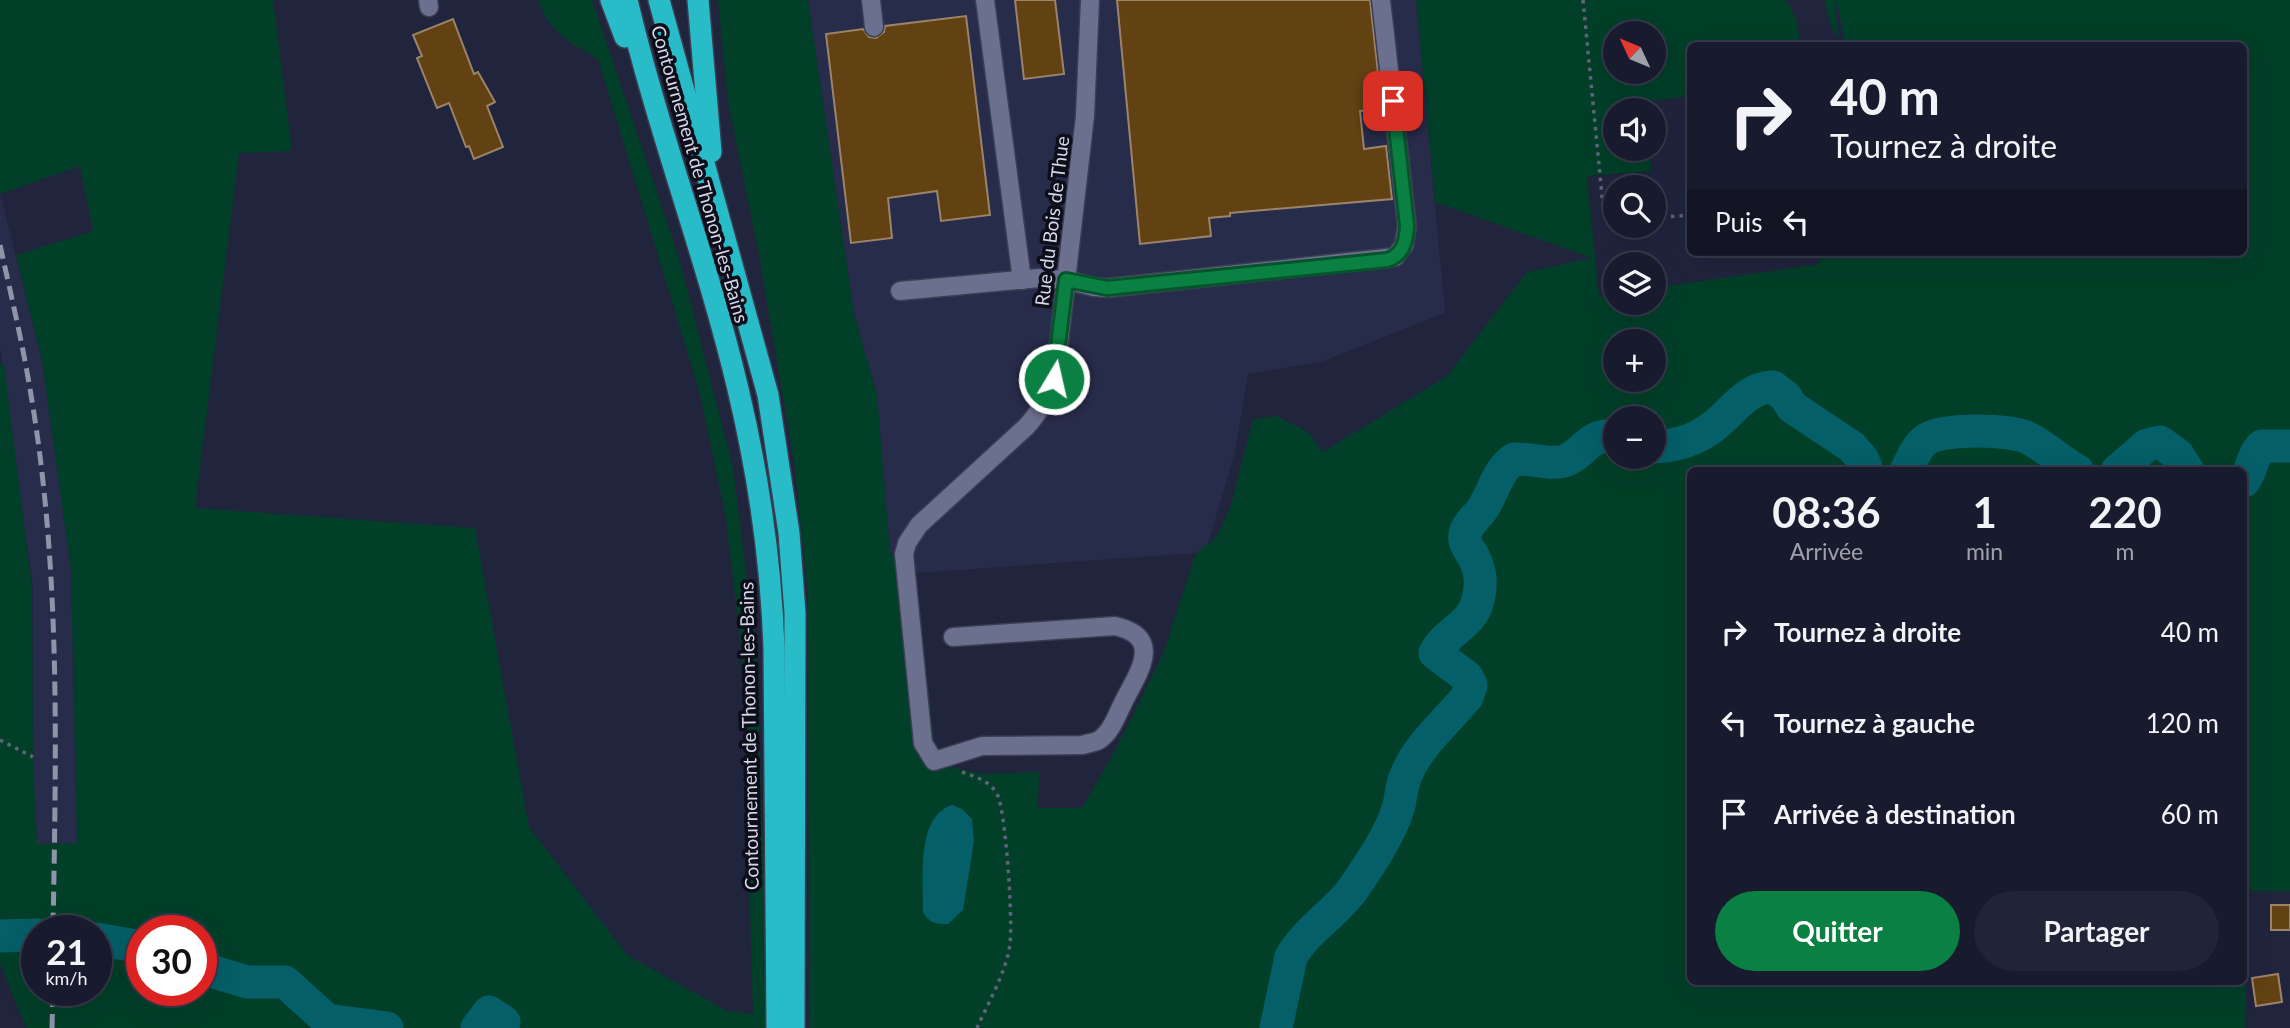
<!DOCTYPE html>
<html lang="fr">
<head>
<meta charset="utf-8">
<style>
	body { margin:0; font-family:Lato,sans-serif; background:#212436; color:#f1f3f6; height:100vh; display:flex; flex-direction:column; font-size:26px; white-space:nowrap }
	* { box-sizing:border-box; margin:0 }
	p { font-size:23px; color:#9fa1aa }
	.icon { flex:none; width:38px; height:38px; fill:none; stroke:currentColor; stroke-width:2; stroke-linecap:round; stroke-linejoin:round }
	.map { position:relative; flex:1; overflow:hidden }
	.drawer { position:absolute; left:1687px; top:467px; width:560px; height:518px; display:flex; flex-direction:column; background:#181b2e; border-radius:10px; box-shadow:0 7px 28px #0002,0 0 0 2px #36394a }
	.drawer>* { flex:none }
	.top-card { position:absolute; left:1687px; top:42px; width:560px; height:214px; border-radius:10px; box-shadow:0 7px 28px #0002,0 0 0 2px #36394a; background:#181b2e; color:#f1f3f6; overflow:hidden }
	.needle { width:46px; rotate:314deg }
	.fabs { position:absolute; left:1603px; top:21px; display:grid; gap:14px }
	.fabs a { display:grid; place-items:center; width:63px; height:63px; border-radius:50%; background:#181b2e; box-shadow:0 7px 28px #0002,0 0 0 2px #36394a; font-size:35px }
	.speed { position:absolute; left:21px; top:915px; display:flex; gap:14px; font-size:35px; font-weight:700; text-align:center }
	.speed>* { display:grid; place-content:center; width:91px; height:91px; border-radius:50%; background:#181b2e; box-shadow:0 7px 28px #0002,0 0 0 2px #36394a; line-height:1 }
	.speed small { font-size:18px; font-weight:400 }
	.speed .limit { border:10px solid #d22; background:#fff; color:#111 }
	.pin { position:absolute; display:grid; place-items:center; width:60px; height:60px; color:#fff; margin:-30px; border-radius:14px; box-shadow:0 4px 10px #0006 }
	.me { position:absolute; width:77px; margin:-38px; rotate:9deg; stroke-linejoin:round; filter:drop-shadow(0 0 5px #0008) }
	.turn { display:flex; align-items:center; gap:24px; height:147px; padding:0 28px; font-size:32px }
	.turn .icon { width:91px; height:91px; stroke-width:2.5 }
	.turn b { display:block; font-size:49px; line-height:60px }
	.then { display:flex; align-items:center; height:66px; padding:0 28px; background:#0003; gap:14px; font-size:26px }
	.eta { display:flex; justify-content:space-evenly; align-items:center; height:119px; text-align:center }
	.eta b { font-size:42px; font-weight:700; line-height:49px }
	.cta { display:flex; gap:14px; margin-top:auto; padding:14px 28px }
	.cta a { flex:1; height:80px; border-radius:42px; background:#0b8043; color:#fff; font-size:28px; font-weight:700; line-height:80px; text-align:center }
	.cta a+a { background:#212436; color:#f1f3f6 }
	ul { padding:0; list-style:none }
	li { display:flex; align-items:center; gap:21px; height:91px; padding:0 28px }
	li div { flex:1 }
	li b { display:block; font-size:26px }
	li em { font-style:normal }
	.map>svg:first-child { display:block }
	.built { fill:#282c4b }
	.green { fill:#023f29; fill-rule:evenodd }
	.water { fill:#045f69 }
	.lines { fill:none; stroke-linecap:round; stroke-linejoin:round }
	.river { stroke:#045f69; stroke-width:33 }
	.building { fill:#624113; stroke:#9b846a; stroke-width:2 }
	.minor-casing { stroke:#3a3e52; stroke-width:21 }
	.highway-casing { stroke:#3a3e52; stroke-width:24 }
	.path { stroke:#60647a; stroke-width:3.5; stroke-dasharray:3.5 5; stroke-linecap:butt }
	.minor { stroke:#6a708d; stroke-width:18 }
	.highway { stroke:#28bcc8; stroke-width:21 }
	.rail { stroke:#9094a8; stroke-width:5; stroke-dasharray:14 7; stroke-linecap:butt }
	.route-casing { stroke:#07532c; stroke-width:18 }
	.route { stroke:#0b8043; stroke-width:12 }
	.labels { text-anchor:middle; stroke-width:7; stroke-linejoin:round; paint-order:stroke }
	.street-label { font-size:19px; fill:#d4d8e8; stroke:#0d0e19 }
</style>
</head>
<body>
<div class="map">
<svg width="2290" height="1028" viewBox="0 0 2290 1028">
	<rect width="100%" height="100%" fill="#20243d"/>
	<g class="built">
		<polygon points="808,0 1416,0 1445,313 1323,361 1248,374 1235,452 1207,547 1196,553 915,573 890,552 877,395 854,314"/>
		<polygon points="0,193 42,361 71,570 77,843 37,845 33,757 33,588 0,346"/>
	</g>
	<g class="green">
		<path d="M0,0H273L292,151L239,153L195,508L475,528L529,827L627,955L727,1011L753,1014L743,667L726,518L699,390L598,59C569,42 550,34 538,0H592L678,255L733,467L757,662L769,1028H26L0,963V364H4L32,588L33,757L37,844L77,843L71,570L42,361L16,255L93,231L80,166L0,194ZM37,931H96V990H37ZM142,931H201V990H142Z"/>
		<path d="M718,0H808L854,314L877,395L890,552L915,573L934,741L954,768L984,774L1039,772L1038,808H1082L1117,747L1163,654L1196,553L1217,537L1231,505L1253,419L1277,416L1308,432L1323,452L1447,376L1527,272L1592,258L1435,202L1416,0H1785C1797,15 1798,27 1800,45L1690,46V96L1648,101V110H1615V149H1650L1651,171L1587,176L1599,296L1615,294V303H1654V288L1820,264L1819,252H2244V46L1845,45L1837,2L1835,9L1839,39L1832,29L1824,0H2290V891H2247L2245,1028H809L808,596L794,461L759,255L728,101ZM1615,33H1654V72H1615ZM1615,341H1654V380H1615ZM1615,418H1654V457H1615ZM1690,471H2244V982H1690Z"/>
	</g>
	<path class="water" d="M952,805L962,809L972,819L974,841L963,910L948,924C936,924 929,923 923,912C924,880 915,817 952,805Z"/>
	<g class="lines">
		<g class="river">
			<path d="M1654,447C1675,446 1693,441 1710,429C1731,415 1745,387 1773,387L1786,397L1792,407L1852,447L1863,460L1867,471"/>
			<path d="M1906,471C1911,461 1917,445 1927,439C1945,428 2010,429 2028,438C2046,447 2061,462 2078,471"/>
			<polyline points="2117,471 2147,445 2160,442 2178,455 2188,471"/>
			<path d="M2244,481C2252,471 2252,455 2262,446H2290"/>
			<polyline points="0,936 37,935"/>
			<polyline points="96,939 142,947"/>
			<polyline points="201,968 247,982 285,982 327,1020 387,1028"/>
			<polyline points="477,1028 489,1012 504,1022 503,1028"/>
			<path d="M1276,1028L1291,957C1306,930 1335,914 1353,889C1368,867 1390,835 1398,809C1401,799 1401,788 1405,778C1416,747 1447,721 1467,697L1471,685L1467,677L1435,653C1446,631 1472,626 1478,600C1482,583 1481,570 1472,554C1469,550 1466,545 1465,540C1463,526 1476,519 1483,508C1494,491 1497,471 1514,459C1529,458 1546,464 1560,462C1583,458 1589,430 1615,437"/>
		</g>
	</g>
	<g class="building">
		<polygon points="1015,0 1055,0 1064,74 1024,79"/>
		<polygon points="1117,0 1370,0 1382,109 1360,111 1364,149 1386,146 1392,199 1230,213 1230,216 1209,218 1211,236 1140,244"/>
		<polygon points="966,16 990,215 941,221 937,191 888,198 892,238 851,243 826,34 863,29 869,37 876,38 884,32 885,26"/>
		<polygon points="453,19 474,74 478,72 495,102 487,106 503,147 474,159 469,146 466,147 449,103 437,108 417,58 422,56 413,35"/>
		<rect x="2271" y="905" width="19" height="25"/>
		<polygon points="2278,974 2282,1002 2256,1006 2252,978"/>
	</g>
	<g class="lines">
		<g class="minor-casing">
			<g id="minor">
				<polyline points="428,0 429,7"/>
				<polyline points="871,0 874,27"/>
				<polyline points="985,0 1022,280"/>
				<polyline points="900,291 1039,278 1066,280 1094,287 1107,288 1395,257 1404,245 1407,226 1381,0"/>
				<path d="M953,637L1115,626C1163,637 1140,670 1125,699C1118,712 1112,732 1099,740C1094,743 1087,743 1083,745L982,746L934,761L923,743L904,554L907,543L919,525L1026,427C1042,410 1051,390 1056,368L1085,116L1090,0"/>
			</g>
		</g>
		<g class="highway-casing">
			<g id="highway">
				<polyline points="611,0 625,37"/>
				<path d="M627,0C658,132 707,258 738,389C758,473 771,561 774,648L777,1028"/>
				<polyline points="659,0 768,395 789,533 795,613 794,1028"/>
				<polyline points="698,0 711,152"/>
			</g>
		</g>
		<g class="path">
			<polyline points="1583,0 1603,206 1613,222 1615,221"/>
			<polyline points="1654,218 1690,215"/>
			<polyline points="0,740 33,757"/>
			<path d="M962,772C976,777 990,781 997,794C1006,810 1013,923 1010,943C1007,971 988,1003 977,1028"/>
		</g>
		<use href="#minor" class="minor"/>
		<use href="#highway" class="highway"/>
		<g class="rail">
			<path d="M0,245C11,295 23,345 31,395C61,572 56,753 53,931"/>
			<polyline points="52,1028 53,990"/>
		</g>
	</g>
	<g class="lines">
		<g class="route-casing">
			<path id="route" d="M1054,379L1066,280L1107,288L1387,260C1403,255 1406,242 1407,226L1393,101"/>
		</g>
		<use href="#route" class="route"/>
	</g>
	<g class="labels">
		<g class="street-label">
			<text transform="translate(700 174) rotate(74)" y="7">Contournement de Thonon-les-Bains</text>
			<text transform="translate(1052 221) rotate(-83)" y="7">Rue du Bois de Thue</text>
			<text transform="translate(749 736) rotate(-91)" y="7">Contournement de Thonon-les-Bains</text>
		</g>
	</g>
</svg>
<div class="fabs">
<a><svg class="needle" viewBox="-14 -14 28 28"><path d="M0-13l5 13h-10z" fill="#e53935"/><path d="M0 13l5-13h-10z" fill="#9fa1aa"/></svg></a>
<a><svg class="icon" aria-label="sound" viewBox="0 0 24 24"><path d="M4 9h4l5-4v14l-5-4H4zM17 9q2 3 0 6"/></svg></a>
<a><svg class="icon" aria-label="search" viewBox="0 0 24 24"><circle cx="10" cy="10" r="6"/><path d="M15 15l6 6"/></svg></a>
<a><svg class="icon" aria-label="layers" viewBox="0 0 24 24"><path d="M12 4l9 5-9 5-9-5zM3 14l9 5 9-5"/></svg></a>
<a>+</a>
<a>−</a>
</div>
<div class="speed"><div>21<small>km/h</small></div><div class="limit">30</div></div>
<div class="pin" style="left:1393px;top:101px;background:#d93025"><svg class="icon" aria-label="arrive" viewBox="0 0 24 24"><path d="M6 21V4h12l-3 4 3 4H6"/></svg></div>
<svg class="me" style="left:1054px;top:379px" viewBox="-20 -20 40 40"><circle r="17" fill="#0b8043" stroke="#fff" stroke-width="3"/><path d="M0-11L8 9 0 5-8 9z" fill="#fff"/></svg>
<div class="top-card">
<div class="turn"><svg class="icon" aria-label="right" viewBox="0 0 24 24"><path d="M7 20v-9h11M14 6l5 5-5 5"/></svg><div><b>40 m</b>Tournez à droite</div></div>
<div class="then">Puis<svg class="icon" aria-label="left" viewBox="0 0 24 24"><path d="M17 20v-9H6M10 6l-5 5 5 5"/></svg></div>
</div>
<section class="drawer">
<div class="eta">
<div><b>08:36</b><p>Arrivée</p></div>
<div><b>1</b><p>min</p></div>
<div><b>220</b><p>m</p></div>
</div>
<ul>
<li><svg class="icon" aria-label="right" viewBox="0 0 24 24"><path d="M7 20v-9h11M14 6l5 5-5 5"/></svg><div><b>Tournez à droite</b></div><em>40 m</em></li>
<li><svg class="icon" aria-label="left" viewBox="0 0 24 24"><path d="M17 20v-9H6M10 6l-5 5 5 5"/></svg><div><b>Tournez à gauche</b></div><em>120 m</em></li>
<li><svg class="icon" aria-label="arrive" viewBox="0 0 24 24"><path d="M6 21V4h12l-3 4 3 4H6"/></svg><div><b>Arrivée à destination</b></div><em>60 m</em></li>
</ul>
<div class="cta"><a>Quitter</a><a>Partager</a></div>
</section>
</div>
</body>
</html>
